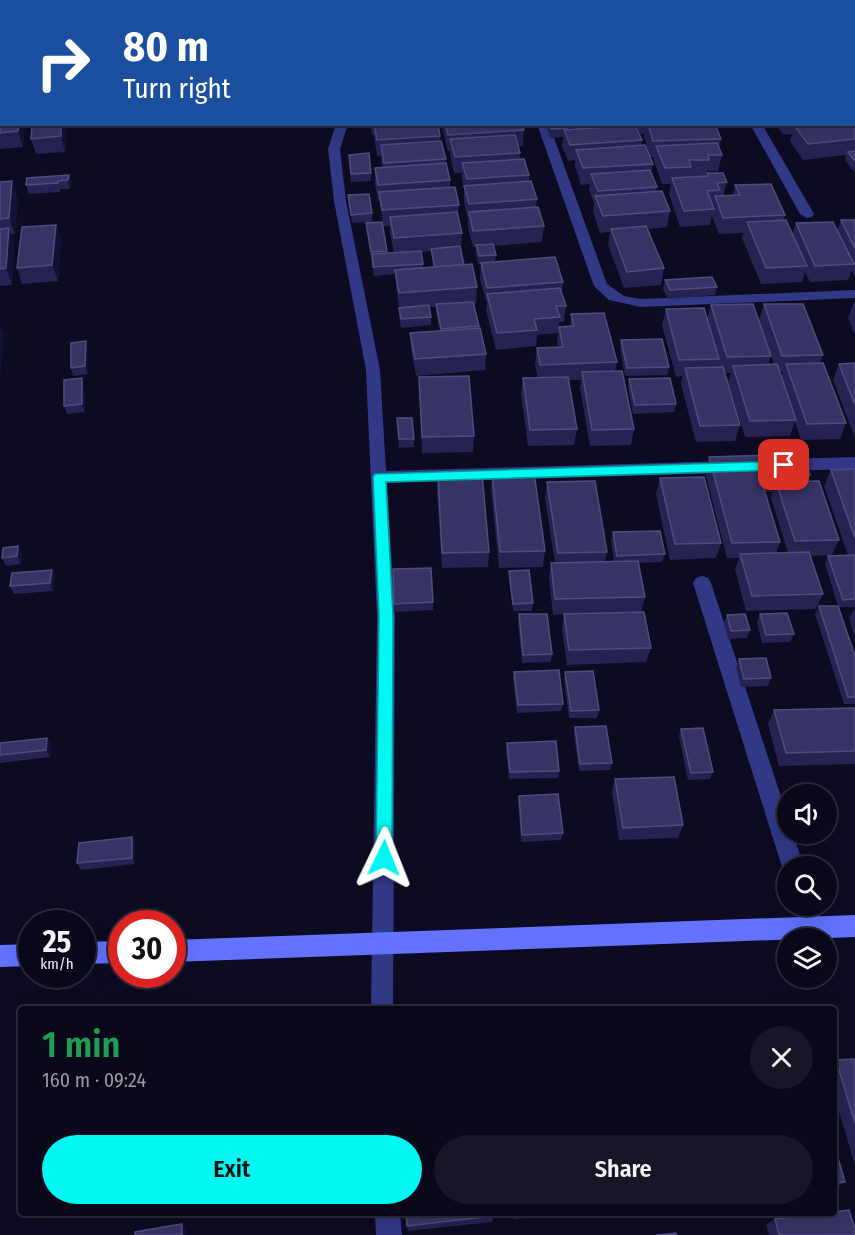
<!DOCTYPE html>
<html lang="en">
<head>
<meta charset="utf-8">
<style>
	body { margin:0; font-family:"Fira Sans Condensed",sans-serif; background:#171627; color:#f1f3f6; height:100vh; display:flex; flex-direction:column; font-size:22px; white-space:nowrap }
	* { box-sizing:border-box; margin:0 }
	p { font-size:20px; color:#999aa2 }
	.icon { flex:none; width:33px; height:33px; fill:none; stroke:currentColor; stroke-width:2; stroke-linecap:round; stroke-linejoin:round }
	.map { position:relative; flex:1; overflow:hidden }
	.side { position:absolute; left:18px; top:1006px; width:819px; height:210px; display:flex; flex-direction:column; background:#09081a; border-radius:6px; box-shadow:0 6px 24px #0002,0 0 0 2px #292939 }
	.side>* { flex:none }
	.hud { position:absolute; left:0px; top:0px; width:855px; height:126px; box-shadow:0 6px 24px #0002,0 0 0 2px #292939; background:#1a4fa0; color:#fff; overflow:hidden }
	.fabs { position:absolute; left:777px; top:784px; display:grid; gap:12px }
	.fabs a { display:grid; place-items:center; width:60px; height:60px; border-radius:50%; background:#09081a; box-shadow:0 6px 24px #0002,0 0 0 2px #292939; font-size:30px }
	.speed { position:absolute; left:18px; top:910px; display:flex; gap:12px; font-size:30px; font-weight:700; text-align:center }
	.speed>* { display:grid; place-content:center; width:78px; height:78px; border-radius:50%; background:#09081a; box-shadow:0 6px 24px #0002,0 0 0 2px #292939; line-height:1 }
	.speed small { font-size:15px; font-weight:400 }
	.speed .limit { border:9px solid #d22; background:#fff; color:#111 }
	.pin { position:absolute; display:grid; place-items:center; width:51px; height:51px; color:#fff; margin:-26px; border-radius:12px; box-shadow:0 3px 9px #0006 }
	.me { position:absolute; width:66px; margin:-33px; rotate:2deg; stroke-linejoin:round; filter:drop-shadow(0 0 4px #0008) }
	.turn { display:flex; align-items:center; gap:21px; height:126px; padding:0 24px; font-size:27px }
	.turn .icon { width:78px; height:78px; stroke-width:2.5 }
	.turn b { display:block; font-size:42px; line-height:51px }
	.round { display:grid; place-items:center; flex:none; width:63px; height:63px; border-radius:32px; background:#171627 }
	.head { display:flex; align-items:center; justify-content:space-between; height:102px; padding:0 24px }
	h1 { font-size:36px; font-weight:600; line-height:45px; color:#1e9e55 }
	.button { display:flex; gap:12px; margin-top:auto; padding:12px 24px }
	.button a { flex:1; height:69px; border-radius:36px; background:#00f7f2; color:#111; font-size:24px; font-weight:600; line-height:69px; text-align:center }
	.button a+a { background:#171627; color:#f1f3f6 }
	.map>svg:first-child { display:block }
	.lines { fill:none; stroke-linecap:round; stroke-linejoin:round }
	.street { fill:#313886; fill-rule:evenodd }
	.secondary { fill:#6373ff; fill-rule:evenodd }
	.wall { fill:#262252; fill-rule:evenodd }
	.shaded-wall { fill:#141137 }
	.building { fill:#373465; stroke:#4f4c7d; stroke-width:1.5 }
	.route { fill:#00f7f2; stroke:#00a19d; stroke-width:1.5 }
</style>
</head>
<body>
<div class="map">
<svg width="855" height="1235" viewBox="0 0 855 1235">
	<rect width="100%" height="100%" fill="#0c0b22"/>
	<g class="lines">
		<g class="street">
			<polygon points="336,124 348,124 340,149 346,201 380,370 386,471 728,461 734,463 736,467 734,471 728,473 387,483 395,617 393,1010 371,1010 377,617 366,370 334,201 328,149"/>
			<polygon points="537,124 549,124 607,284 624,296 641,299 855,290 855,298 641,307 609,300 594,286"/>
			<polygon points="750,124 762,124 814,214 812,217 807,218 800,214"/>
			<polygon points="855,457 855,469 783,471 777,469 775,465 777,461 783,459"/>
			<polygon points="702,576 708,578 711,583 788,818 788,834 793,834 804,867 788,867 788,875 782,867 693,583 696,578"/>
			<polygon points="795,906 817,906 824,928 821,935 813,939 805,935"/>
			<polygon points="375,1214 400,1214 402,1235 376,1235"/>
		</g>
		<g class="secondary">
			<polygon points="855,915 855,937 172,962 172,940"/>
			<polygon points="122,941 122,963 82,964 82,942"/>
			<polygon points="32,944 32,966 0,967 0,945"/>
		</g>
	</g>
	<g class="wall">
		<polygon points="28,0 47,0 47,2 29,2"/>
		<polygon points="346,0 372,0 346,1"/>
		<polygon points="605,0 818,0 819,2 605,2"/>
		<polygon points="820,0 855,0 855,55 854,55 854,2 820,2"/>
		<polygon points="854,67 855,67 855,173 845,160 846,155 803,160 790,141 792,134 783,135 775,124 854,124"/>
		<polygon points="2,86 2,124 25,124 23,147 0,149 0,87"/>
		<polygon points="66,124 65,152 36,154 31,139"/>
		<path d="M370,124H438L440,136V141L446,159V163L450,180V187L459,205L458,219L462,233L461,249L464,265L477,287L476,304H474L486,354L485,370L416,376L411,349L410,333L440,331L436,313V307H429L431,317V325L401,328L399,316V308L396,286L395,274L374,276L366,223L387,251V253H394L390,233V226H383L380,201H378L375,184V168H382L381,156H377L374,135H372ZM431,251L433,267L423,268L421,252Z"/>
		<polygon points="441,124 522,124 524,130 523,146 518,146 520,153 520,159 529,175 529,181 537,199 536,207 544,226 542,242 494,246 496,255 495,262 563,282 562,292 566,306 564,322 559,322 559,327 570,326 571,314 617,362 615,371 634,429 631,445 590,446 580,388 581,380 568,380 577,429 574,445 528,446 521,394 523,378 538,378 535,364 537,348 558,347 557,343 558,333 537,335 536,346 496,350 486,310 487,304 480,279 481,264 478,264 476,254 476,247 473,247 468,228 468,220 464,202 464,188 462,179 462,173 454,173 450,155 450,151 448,151"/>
		<polygon points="546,124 567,124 568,129 635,124 715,124 721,139 719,149 722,155 718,171 707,171 706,176 689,176 689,177 706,177 707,173 727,182 723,196 733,196 735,185 785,215 783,221 792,234 796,223 837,231 841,220 855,220 855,277 852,270 848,280 810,282 805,272 802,282 761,284 742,238 744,233 719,234 712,216 710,225 680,227 669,194 671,184 662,184 654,161 654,157 650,157 644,137 644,134 640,134 635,125 642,140 641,146 653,164 651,174 657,187 656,191 670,211 667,227 648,229 664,268 661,285 624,288 608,245 610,232 600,233 593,212 594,203 589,190 590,184 581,185 575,166 575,160 568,161 562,146 563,137 550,138"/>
		<polygon points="349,155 371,173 371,181 351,182"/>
		<polygon points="69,175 71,183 70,189 60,189 60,192 29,194 26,185"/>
		<polygon points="0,182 18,197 15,234 11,234 14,244 12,285 0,286"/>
		<polygon points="348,195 372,213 372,222 352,223"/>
		<polygon points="56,225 61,241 58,281 22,284 17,268"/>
		<polygon points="665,280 717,287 715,295 668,299 663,289"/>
		<polygon points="854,302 855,302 855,335 848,318"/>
		<path d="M764,304L823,355L820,363L846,423L840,439L801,440L795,422L790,436L745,437L728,382L731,373H725L740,425L735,441L696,442L681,384L682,376L676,377L662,325L666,309L707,319L711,305L771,356L768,365L774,364L759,320ZM779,372H783L781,378Z"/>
		<polygon points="621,340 669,367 667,375 625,376 620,349"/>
		<polygon points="88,349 88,374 73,376 71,368"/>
		<polygon points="855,363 855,438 833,380 839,364"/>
		<polygon points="419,377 474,436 473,452 422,453"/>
		<polygon points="629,379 676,404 674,412 633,414 628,387"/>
		<polygon points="84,387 85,412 67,414 64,406"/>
		<polygon points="397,418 414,439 414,447 399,448"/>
		<path d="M709,457L810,475L807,481L839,540L832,555L810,556L823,594L816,609L746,611L735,570L739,558H727L705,472ZM765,492H773L771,498L788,553H776L780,542Z"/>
		<polygon points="855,469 855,607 839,607 855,656 855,704 844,704 815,614 819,606 838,606 825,564 828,556 848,555 824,486 831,470"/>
		<polygon points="492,473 545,551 543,567 499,568 491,489"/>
		<polygon points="438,474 489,552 488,567 442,568 437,490"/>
		<polygon points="660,478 721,543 716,558 670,560 656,494"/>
		<polygon points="547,482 607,552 605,562 614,561 611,540 613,532 665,554 662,562 639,563 645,597 641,612 651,648 646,662 567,665 562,629 564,614 553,615 549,578 551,563 555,563 545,498"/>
		<polygon points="18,546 22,554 21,564 6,566 2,558"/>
		<polygon points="393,569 433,602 433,610 394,612"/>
		<polygon points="52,570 55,578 53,591 14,594 10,586"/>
		<polygon points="509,571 533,603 532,611 513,611 509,579"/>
		<polygon points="855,610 855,639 849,618 853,611"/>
		<polygon points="519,614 552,654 551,662 522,663 518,622"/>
		<polygon points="760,614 794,634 790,642 762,643 757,622"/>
		<polygon points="727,615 750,630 747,638 728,639 724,623"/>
		<polygon points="739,659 771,678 768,686 741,687 736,667"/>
		<polygon points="514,672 563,704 561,711 517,713 513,679"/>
		<polygon points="565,672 599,710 597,718 569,718 564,679"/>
		<polygon points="855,708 855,764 779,766 768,724 774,710"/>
		<polygon points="575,727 612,763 610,770 579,771 574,734"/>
		<polygon points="681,729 713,772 710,779 688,780 679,736"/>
		<polygon points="47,738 51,745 50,757 0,763 0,743"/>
		<polygon points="507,743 559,771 558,778 509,779 506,750"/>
		<polygon points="615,779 683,825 678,838 619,840 612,792"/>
		<polygon points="519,796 563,833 561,840 521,842 518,802"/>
		<polygon points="135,843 135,864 81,870 77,863"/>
		<polygon points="855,1059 855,1165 834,1095 834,1062 836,1060"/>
		<polygon points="834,1144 845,1182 834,1189"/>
		<polygon points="406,1214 494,1216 492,1222 408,1231"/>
		<polygon points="513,1214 563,1214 514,1219"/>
		<polygon points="775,1219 855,1235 769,1235 766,1225"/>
	</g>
	<g class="shaded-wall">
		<polygon points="19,124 25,124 23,147 18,131"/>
		<polygon points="61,124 66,124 65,152 61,136"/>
		<polygon points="69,175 71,183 70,189 68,180"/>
		<polygon points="12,181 18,197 15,234 9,218"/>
		<polygon points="56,225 61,241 58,281 52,265"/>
		<polygon points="9,228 14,244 12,285 6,268"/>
		<polygon points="0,325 4,335 0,379"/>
		<polygon points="86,341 88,349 88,374 85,366"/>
		<polygon points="82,378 84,387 85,412 82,404"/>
		<polygon points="18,546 22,554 21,564 17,556"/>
		<polygon points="52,570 55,578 53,591 50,583"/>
		<polygon points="47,738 51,745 50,757 46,750"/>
		<polygon points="132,837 135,843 135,864 132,858"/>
		<polygon points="182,1224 186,1227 186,1235 182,1235"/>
	</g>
	<g class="building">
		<rect x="220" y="0" width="16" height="2"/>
		<polygon points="241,0 257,0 241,2"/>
		<polygon points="375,0 388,0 388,2 357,2"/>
		<polygon points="484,0 496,0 497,2 468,2 468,1"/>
		<polygon points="535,0 563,0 563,2 536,2"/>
		<polygon points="571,0 601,0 602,2 572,2"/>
		<polygon points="607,0 637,0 638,2 608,2"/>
		<polygon points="642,0 674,0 675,2 643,2"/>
		<polygon points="678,0 708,0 709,2 678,2"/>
		<polygon points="713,0 743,0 744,2 714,2"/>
		<polygon points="749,0 781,0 782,2 750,2"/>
		<polygon points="785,0 818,0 819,2 786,2"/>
		<polygon points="829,0 855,0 855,6 854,6 854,2 830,2"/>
		<polygon points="854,67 855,67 855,90 854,89"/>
		<polygon points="2,86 2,100 0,100 0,87"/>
		<polygon points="854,98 855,100 855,114 854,114"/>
		<polygon points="0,102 2,102 2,124 19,124 18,131 0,133"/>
		<polygon points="855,119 855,139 808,144 794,125 804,124 854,124 854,120"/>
		<polygon points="32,124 61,124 61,136 31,139"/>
		<polygon points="374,124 438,124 440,136 377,140"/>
		<polygon points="445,124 522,124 524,130 448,135"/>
		<polygon points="549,124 567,124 568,128 551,129"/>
		<polygon points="648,124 715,124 721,139 653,141"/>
		<polygon points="784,124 802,124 785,126"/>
		<polygon points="635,125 642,140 570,145 564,130"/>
		<polygon points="515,135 520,153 455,157 450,139"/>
		<polygon points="441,141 446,159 384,163 381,145"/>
		<polygon points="717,143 722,155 708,155 709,160 689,160 691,167 665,168 656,146"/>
		<polygon points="645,145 653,164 583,168 576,150"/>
		<polygon points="855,151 855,161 848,152"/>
		<polygon points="369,153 371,173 351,174 349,155"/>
		<polygon points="524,159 529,175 467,179 462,163"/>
		<polygon points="446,163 450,180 378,185 375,168"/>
		<polygon points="650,170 657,187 598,191 591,174"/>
		<polygon points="707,173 723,173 727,182 717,183 720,190 707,191 714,209 684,211 672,178 708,176"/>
		<polygon points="69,175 68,180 58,181 58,183 26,185 27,178"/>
		<polygon points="12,181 9,218 0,219 0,182"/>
		<polygon points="531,181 537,199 469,204 464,186"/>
		<polygon points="771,184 785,215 723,218 715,196 740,195 735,185"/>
		<polygon points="455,187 459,205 382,210 379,192"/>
		<polygon points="662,191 670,211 603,216 595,196"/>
		<polygon points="369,194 372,213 351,215 348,195"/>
		<polygon points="538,207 544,226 473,231 469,212"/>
		<polygon points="457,212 462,233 394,238 390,217"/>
		<polygon points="786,220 807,266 766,268 747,222"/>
		<polygon points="841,220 855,220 855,249"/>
		<polygon points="382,222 387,251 371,252 366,223"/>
		<polygon points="833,222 854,264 815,266 796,223"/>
		<polygon points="56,225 52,265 17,268 22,227"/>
		<polygon points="646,226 664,268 627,272 611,229"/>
		<polygon points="9,228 6,268 0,269 0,229"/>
		<polygon points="493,244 496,255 479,256 476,245"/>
		<polygon points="460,246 464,265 435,267 431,249"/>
		<polygon points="421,251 423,264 373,267 372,254"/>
		<polygon points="555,257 563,282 487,288 481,263"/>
		<polygon points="472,264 477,287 399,293 395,270"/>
		<polygon points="712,277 717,287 670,290 665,280"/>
		<polygon points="560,288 566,306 556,306 560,317 534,319 537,330 497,333 487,294"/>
		<polygon points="473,302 479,326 441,329 436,304"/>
		<polygon points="753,304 771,356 727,357 711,305"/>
		<polygon points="764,304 803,304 823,355 782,356"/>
		<polygon points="429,305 431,317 401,319 399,308"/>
		<polygon points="704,308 719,359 679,360 666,309"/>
		<polygon points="604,313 617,362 540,365 537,348 563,347 559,327 574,326 571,314"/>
		<polygon points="480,328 486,354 415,359 410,333"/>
		<polygon points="662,339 669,367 627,368 621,340"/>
		<polygon points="86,341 85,366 71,368 71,343"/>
		<polygon points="823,363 846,423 807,424 786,364"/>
		<polygon points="855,363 855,405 839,364"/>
		<polygon points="777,364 796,420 750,421 733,366"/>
		<polygon points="723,367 740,425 700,426 685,368"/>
		<polygon points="622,371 634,429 592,430 582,372"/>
		<polygon points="469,376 474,436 422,437 419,377"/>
		<polygon points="568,377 577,429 530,430 523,378"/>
		<polygon points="82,378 82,404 64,406 64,380"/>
		<polygon points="670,378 676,404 635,405 629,379"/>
		<polygon points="397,418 412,418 414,439 399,439"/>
		<polygon points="803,454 810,475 760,476 780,542 732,543 709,457"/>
		<polygon points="855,469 855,538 831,470"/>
		<polygon points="534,472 545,551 500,552 492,473"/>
		<polygon points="482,473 489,552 442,553 438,474"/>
		<polygon points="704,477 721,543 675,544 660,478"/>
		<polygon points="595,481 607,552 558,553 547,482"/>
		<polygon points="819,481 839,540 795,541 776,482"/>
		<polygon points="660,531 665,554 617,556 613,532"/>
		<polygon points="18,546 17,556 2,558 3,548"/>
		<polygon points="809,552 823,594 752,596 740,554"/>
		<polygon points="855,555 855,599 843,600 828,556"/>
		<polygon points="638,561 645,597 555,599 551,563"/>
		<polygon points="431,568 433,602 394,604 393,569"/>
		<polygon points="52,570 50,583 10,586 12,573"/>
		<polygon points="529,570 533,603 513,604 509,571"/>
		<polygon points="819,606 838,606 855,656 855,697 848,697"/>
		<polygon points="644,612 651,648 569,650 564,614"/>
		<polygon points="787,613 794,634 766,635 760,614"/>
		<polygon points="519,614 547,614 552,654 523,655"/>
		<polygon points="745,614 750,630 731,631 727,615"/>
		<polygon points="766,658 771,678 744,679 739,659"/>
		<polygon points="559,670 563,704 518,705 514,672"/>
		<polygon points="593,671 599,710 571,711 565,672"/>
		<polygon points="855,708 855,751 786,753 774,710"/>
		<polygon points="606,726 612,763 580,764 575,727"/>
		<polygon points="703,728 713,772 691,773 681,729"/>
		<polygon points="47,738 46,750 0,755 0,743"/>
		<polygon points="556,741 559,771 510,772 507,743"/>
		<polygon points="674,777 683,825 623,828 615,779"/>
		<polygon points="558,794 563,833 522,835 519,796"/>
		<polygon points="132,837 132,858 77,863 79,843"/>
		<polygon points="220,1005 327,1007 327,1010 219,1010"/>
		<polygon points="855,1059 855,1123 836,1060"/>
		<polygon points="834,1144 845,1182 834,1183"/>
		<polygon points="849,1210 855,1229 855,1235 779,1235 775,1219 822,1214 834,1214 834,1212"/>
		<polygon points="406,1214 493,1214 494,1216 407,1226"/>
		<polygon points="182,1224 182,1235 135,1235 135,1232"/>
		<polygon points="676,1233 677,1235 656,1235"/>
	</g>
	<polygon class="route" points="784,461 790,465 784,470 386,482 393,617 392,858 389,863 384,865 378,863 376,858 379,617 373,477 375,474"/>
</svg>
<div class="fabs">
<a><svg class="icon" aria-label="sound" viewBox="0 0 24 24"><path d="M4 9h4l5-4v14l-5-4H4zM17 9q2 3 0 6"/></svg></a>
<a><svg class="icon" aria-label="search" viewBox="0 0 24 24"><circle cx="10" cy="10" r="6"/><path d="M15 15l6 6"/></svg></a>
<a><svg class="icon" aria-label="layers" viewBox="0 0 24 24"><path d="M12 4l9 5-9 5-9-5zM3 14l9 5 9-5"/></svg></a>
</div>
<div class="speed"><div>25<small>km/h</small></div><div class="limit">30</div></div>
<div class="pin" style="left:784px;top:465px;background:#d93025"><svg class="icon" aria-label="arrive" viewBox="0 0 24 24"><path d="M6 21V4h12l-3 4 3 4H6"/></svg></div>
<svg class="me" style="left:384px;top:858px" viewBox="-20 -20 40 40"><path d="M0-17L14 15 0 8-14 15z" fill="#00f7f2" stroke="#fff" stroke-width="4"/></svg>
<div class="hud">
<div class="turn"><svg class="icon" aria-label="right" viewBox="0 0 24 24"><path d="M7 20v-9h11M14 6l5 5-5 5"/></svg><div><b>80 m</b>Turn right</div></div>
</div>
<section class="side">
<div class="head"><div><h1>1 min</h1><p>160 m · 09:24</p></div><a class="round"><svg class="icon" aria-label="close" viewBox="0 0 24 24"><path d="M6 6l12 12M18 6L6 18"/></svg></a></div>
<div class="button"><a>Exit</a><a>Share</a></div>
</section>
</div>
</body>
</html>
